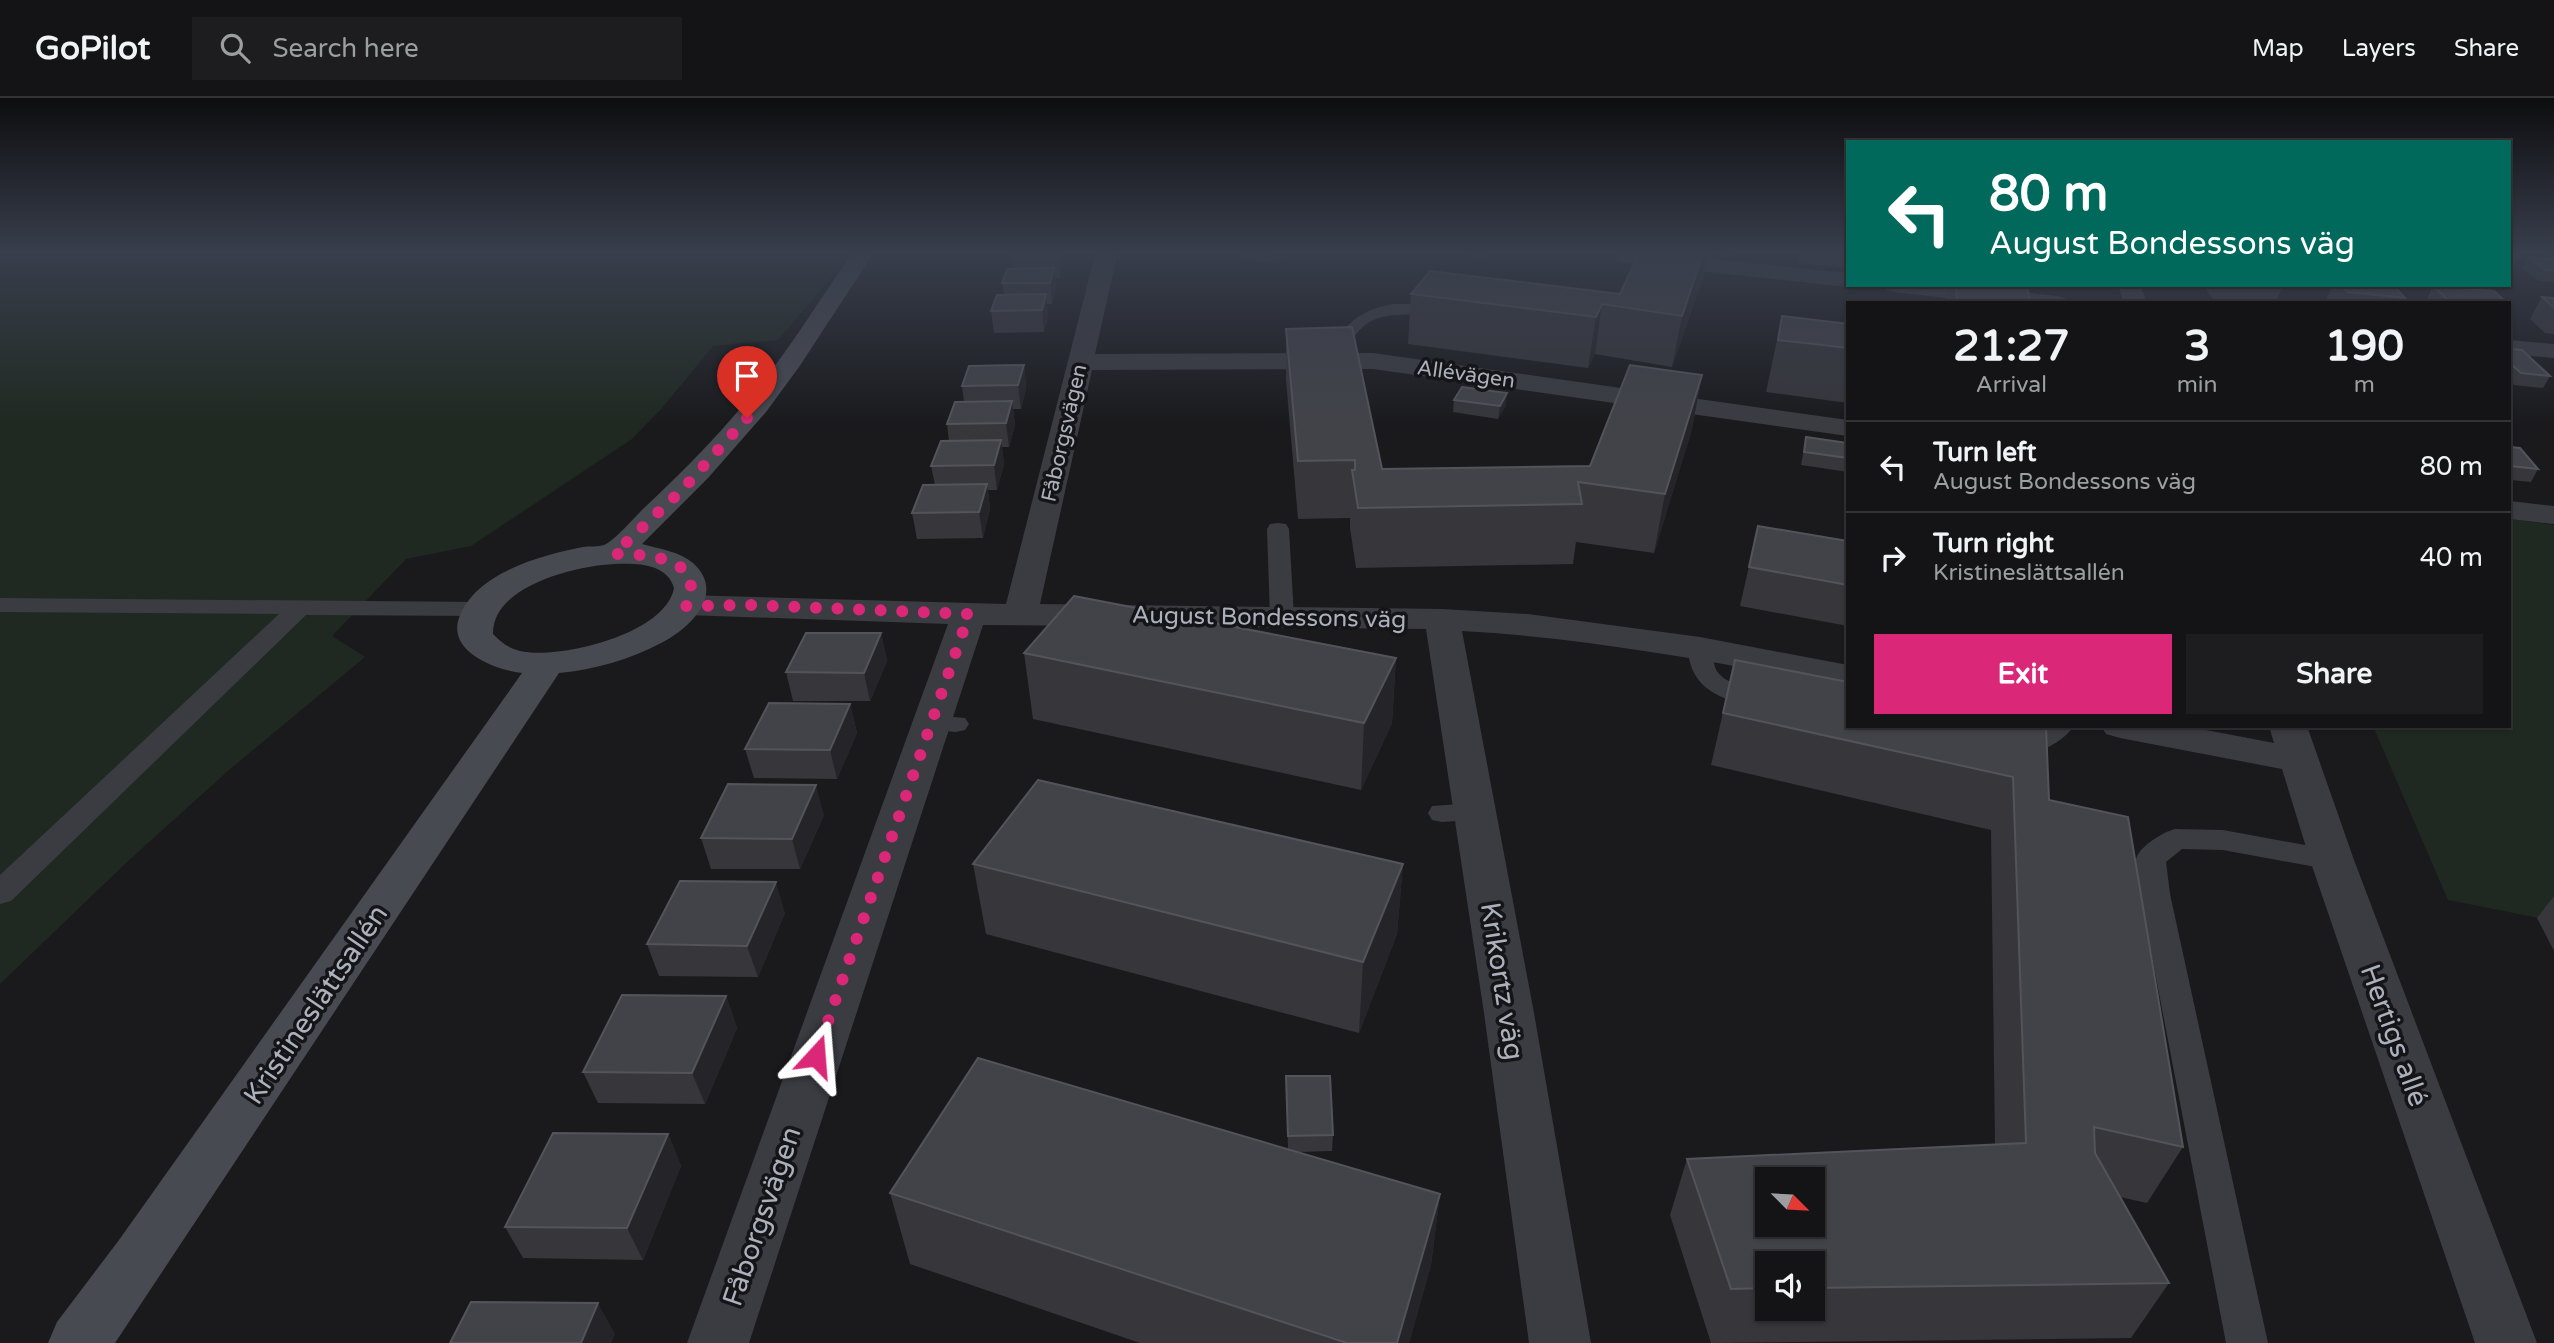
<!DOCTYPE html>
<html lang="en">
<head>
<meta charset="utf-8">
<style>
	body { margin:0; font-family:"Varela Round",sans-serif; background:#1d1d1f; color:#f1f3f6; height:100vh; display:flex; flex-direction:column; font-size:26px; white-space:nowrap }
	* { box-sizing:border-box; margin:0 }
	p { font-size:23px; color:#9d9ea1 }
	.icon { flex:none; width:38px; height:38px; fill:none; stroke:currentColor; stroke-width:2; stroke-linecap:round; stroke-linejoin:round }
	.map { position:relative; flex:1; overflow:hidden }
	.sheet { position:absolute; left:1846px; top:203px; width:665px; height:427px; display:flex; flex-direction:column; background:#141416; border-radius:0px; box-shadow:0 2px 5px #0004,0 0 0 2px #333335 }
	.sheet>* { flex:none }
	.guide { position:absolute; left:1846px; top:42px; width:665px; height:147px; border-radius:0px; box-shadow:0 2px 5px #0004,0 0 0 2px #333335; background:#00695c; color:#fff; overflow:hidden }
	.needle { width:46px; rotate:114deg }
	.buttons { position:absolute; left:1755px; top:1069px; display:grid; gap:14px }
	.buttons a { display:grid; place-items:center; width:70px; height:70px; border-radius:0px; background:#141416; box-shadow:0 2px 5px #0004,0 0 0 2px #333335; font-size:35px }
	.pin { position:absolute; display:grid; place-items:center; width:60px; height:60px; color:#fff; margin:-72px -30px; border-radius:50% 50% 50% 0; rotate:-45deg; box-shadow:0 0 7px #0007 }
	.pin .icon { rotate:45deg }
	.me { position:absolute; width:77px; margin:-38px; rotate:19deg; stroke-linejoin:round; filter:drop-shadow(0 0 5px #0008) }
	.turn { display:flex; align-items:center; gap:24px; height:147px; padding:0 28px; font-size:32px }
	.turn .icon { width:91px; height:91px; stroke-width:2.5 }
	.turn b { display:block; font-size:49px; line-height:60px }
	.eta { display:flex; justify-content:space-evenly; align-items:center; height:119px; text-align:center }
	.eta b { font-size:42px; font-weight:800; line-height:49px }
	.primary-button { display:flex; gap:14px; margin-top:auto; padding:14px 28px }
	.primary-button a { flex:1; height:80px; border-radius:0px; background:#db2777; color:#fff; font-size:28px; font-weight:800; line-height:80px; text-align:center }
	.primary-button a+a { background:#1d1d1f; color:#f1f3f6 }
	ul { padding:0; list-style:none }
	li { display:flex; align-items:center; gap:21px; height:91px; padding:0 28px; border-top:2px solid #333335 }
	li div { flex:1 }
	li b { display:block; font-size:26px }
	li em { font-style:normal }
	header { display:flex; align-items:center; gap:42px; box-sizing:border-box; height:98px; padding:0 35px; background:#141416; border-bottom:2px solid #333335 }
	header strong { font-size:33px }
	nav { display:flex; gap:38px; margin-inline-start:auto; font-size:24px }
	.search { width:490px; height:63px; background:#1d1d1f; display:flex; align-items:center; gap:18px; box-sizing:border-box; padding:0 24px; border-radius:0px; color:#9d9ea1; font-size:26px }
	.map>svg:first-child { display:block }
	.green { fill:#1f2921 }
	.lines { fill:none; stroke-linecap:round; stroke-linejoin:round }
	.lane { fill:#3b3c42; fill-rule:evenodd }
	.street { fill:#3b3c42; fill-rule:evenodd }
	.secondary { fill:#484a52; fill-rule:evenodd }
	.wall { fill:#36363b; fill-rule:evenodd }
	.shaded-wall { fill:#252529 }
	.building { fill:#424349; stroke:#53545b; stroke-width:2; fill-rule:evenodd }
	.route { stroke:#db2777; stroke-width:12; stroke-dasharray:0 21.6 }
	.labels { text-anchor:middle; stroke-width:7; stroke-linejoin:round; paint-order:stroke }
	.far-street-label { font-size:21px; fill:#abb0bd; stroke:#151518 }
	.street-label { font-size:24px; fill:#abb0bd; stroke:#151518 }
	.near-street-label { font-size:28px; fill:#abb0bd; stroke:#151518 }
</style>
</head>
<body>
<header>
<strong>GoPilot</strong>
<div class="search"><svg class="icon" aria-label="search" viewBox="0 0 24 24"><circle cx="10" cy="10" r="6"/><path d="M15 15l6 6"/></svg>Search here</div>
<nav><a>Map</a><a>Layers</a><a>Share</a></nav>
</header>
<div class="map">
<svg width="2554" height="1245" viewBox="0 0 2554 1245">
	<rect width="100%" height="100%" fill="#1a1a1d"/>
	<g class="green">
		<polygon points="0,153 854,153 778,242 713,248 662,310 632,341 471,448 406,461 332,538 365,559 229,672 127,764 0,886"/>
		<polygon points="2510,421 2554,427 2554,823 2448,802 2373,628 2510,628"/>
	</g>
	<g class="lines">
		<g class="lane">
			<path d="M1393,206H1424L1432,211C1421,222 1386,210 1365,227C1353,237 1347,250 1339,263H1327L1324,259C1342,229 1358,212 1393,206Z"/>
			<polygon points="1278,425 1286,426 1289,431 1294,519 1290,524 1274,524 1270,519 1267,431 1270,426"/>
			<polygon points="0,500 480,504 488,506 492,511 488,516 480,518 306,517 11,803 0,806 0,777 279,516 0,514"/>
			<path d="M1700,543L1709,545C1715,554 1711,567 1719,576C1733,591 1763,589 1773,603L1769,608C1757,611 1748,608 1736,604C1708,596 1689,581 1688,550L1691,545Z"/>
			<polygon points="930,617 965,620 969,626 965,632 956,634 921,631 917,625 921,619"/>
			<path d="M2045,628H2074C2060,648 2027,662 2003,656L2000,650L2003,644L2029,637Z"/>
			<polygon points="1475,705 1485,707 1489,714 1485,721 1442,724 1432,722 1428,715 1432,708"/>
			<path d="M2175,731L2223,732L2332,752L2343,755L2347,762L2343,769L2332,772L2223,752L2182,751L2166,764L2170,796L2268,1245H2226L2140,796C2139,786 2135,772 2136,762C2138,749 2163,734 2175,731Z"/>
		</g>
		<g class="street">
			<path d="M1096,153H1118L1095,256L1373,255L1848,322V338L1373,271L1092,272L1040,506L1442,511L1528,516L1700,539L1848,567V589C1720,565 1592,540 1462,533L1534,915L1591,1245H1529L1484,915L1426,531L983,527L749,1245H687L948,526L686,517L674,514L669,507L674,500L686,497L1006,506Z"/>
			<polygon points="1631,153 1848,175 1848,187 1854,187 1848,189 1626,165 1618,164 1615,159 1618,154"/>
			<polygon points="1883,187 1958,187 2057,198 2065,200 2068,205 1993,205 1894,194 1886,192"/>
			<polygon points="2118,187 2140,187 2147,205 2124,205"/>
			<polygon points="2510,242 2554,246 2554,260 2510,256"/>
			<polygon points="2510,403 2554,408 2554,426 2510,421"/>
			<polygon points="2101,628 2185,628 2274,645 2269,628 2307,628 2354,762 2537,1245 2475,1245 2310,762 2282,671 2120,640 2106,636"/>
		</g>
		<path class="secondary" d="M854,153H875L799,269L766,314L708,380L642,446C659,451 679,453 693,465C726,495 691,529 663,544C632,561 594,572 559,575L115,1245H48L57,1224L119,1142L522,575C497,572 447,554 459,520C475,475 541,457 583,449C589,448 598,449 604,447C614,443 634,420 643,411C687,370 729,327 766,279C798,239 824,194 854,153ZM614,466C636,465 667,465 674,490C666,536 559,562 520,553C508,550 501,544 493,536C492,488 575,468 614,466Z"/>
	</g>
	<g class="wall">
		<polygon points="1014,153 1068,153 1067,156 1062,156 1063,166 1060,180 1055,180 1056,191 1052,206 1047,206 1048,218 1044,234 994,235 991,213 1004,197 1002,185 1013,171 1012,160"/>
		<polygon points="1220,153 1300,153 1273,166"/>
		<polygon points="1449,153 1497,153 1484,161"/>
		<polygon points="1640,153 1733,153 1732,159 1714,157 1713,161 1706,160 1702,182 1672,269 1595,256 1588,270 1408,246 1411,196 1620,196"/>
		<polygon points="1800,153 1848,153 1848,171 1798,165"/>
		<polygon points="2510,153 2519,158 2514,168 2510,168"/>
		<polygon points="2535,153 2554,153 2554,184 2539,183 2522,170 2528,159 2544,160"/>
		<polygon points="1949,187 2027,187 2030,205 1944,205"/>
		<polygon points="2208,187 2282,187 2283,188 2275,205 2228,205 2214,203 2206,191"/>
		<polygon points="2333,187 2393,187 2405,200 2403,205 2328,205 2326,202"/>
		<polygon points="2434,187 2482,187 2483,188 2481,192 2507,205 2425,205 2433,188 2434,188"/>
		<polygon points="2542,199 2554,200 2554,236 2545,235 2530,221"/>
		<polygon points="1782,218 1848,226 1848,305 1766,294"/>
		<polygon points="1286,231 1382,371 1590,368 1702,277 1692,331 1654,455 1576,444 1573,466 1356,470 1350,430 1350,420 1298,421 1286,282"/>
		<polygon points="2510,251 2550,278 2543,290 2514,287 2510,282"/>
		<polygon points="1024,267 1026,290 1021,311 1013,311 1015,327 1009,349 1002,349 1004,366 997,392 988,392 990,411 983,440 917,441 912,415 935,387 931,368 949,343 947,326 964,304 962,288"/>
		<polygon points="1454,302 1506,307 1498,321 1453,314"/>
		<polygon points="1806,339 1848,345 1848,374 1801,367"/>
		<polygon points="2510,349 2538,371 2531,384 2510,382"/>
		<polygon points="1758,428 1848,443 1848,528 1740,508"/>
		<polygon points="881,535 887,563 870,603 793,603 786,574"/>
		<polygon points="1024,555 1396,560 1392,625 1361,692 1033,621"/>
		<path d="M1735,562L2046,628L2049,702L2183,1049L2147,1105L2120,1099L2169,1185L2131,1240L1711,1245L1670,1117L1687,1061L1995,1047L1991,732L1711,667ZM1768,1166H1813V1211H1768Z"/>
		<polygon points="850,606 857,635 837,681 754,680 745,651"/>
		<polygon points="824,717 800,771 711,771 701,740"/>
		<polygon points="973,766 1403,766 1397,836 1359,935 986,836"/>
		<polygon points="2554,798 2554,853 2537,820"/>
		<polygon points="785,815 758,879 659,878 647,846"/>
		<polygon points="726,898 737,930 705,1006 598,1005 583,974"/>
		<polygon points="1286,978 1333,1037 1332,1053 1298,1054 1440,1096 1431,1167 1409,1245 1140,1245 910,1166 890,1095 1288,1051"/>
		<polygon points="668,1036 681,1068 643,1162 523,1160 505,1129"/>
	</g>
	<g class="shaded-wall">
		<polygon points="1060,153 1062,153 1063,166 1060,180 1058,159"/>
		<polygon points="1273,153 1300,153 1273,166"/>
		<polygon points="1485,153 1497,153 1484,161"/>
		<polygon points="1704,153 1707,153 1702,182 1672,269 1682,218"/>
		<polygon points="1054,170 1056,191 1052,206 1050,185"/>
		<polygon points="1046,196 1048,218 1044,234 1042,212"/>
		<polygon points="1602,206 1595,256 1588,270 1596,219"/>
		<polygon points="1024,267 1026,290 1021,311 1018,287"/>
		<polygon points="1702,277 1692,331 1654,455 1665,396"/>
		<polygon points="1507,295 1506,307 1498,321 1500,308"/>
		<polygon points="1012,303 1015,327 1009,349 1006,325"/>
		<polygon points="1001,342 1004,366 997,392 994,367"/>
		<polygon points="987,386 990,411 983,440 979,414"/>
		<polygon points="881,535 887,563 870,603 864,575"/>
		<polygon points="1396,560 1392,625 1361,692 1364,625"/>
		<polygon points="850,606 857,635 837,681 830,652"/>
		<polygon points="816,687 824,717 800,771 792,741"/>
		<polygon points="1403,766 1397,836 1359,935 1363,864"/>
		<polygon points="776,784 785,815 758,879 747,848"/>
		<polygon points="726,898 737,930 705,1006 692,975"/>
		<polygon points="668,1036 681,1068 643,1162 627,1130"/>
		<polygon points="1440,1096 1431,1167 1409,1245 1397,1245"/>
		<polygon points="598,1205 615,1236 611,1245 581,1245"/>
	</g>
	<g class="building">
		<polygon points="1014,153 1060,153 1058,159 1012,160"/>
		<polygon points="1640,153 1704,153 1682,218 1602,206 1596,219 1411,196 1430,173 1620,196"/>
		<polygon points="2510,153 2513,153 2519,158 2510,157"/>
		<polygon points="2528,159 2554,161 2554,173 2545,172"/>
		<polygon points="1054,170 1050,185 1002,185 1007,171"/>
		<polygon points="1956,187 2027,187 2030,205 1957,205"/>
		<polygon points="2341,187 2393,187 2405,200 2348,194"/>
		<polygon points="2433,188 2494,193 2507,205 2450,204"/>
		<polygon points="1046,196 1042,212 991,213 997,197"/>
		<polygon points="2542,199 2554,200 2554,210"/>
		<polygon points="1782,218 1848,226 1848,250 1778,242"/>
		<polygon points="1352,229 1382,371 1590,368 1630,267 1702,277 1665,396 1578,384 1582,406 1358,410 1352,372 1355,372 1355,362 1298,363 1286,231"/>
		<polygon points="2510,251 2522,252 2550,278 2521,275 2511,266 2510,266"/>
		<polygon points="1024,267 1018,287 962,288 969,268"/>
		<polygon points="1462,289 1507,295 1500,308 1454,302"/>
		<polygon points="1012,303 1006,325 947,326 955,304"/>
		<polygon points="1806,339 1848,345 1848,360 1804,354"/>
		<polygon points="1001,342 994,367 931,368 941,343"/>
		<polygon points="2510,349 2520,350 2538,371 2510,368"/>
		<polygon points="987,386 979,414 912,415 923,387"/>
		<polygon points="1758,428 1848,443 1848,487 1749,469"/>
		<polygon points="1074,498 1396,560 1364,625 1024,555"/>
		<polygon points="806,535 881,535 864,575 786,574"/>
		<path d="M1735,562L1848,584V628H2046L2049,702L2128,719L2183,1049L2094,1029L2095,1055L2169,1185L1813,1190V1166H1768V1190L1731,1191L1687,1061L2026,1045L2013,679L1723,615ZM1768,1082H1813V1127H1768Z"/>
		<polygon points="769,605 850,606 830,652 745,651"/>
		<polygon points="1038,682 1403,766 1363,864 973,766"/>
		<polygon points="728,686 816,687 792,741 701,740"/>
		<polygon points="680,783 776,784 747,848 647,846"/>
		<polygon points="622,897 726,898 692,975 583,974"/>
		<polygon points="978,960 1440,1096 1397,1245 1347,1245 890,1095"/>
		<polygon points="1286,978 1330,978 1333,1037 1288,1038"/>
		<polygon points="553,1035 668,1036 627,1130 505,1129"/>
		<polygon points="471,1204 598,1205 581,1245 450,1245"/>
	</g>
	<linearGradient id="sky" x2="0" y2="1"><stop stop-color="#0e0e10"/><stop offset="0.47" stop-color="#383e4c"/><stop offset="1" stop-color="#383e4c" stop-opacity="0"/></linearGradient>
	<rect width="2554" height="327" fill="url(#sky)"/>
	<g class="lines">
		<path class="route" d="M747,320L682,392L614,456C645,456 709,459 686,508L750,507L969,516L816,958"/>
	</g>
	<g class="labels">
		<g class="far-street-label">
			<text transform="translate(1466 276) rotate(8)" y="7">Allévägen</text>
			<text transform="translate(1064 335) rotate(-77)" y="7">Fåborgsvägen</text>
		</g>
		<g class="street-label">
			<text transform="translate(1269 519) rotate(1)" y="8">August Bondessons väg</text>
		</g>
		<g class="near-street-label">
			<text transform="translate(1503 883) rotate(81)" y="10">Krikortz väg</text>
			<text transform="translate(315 906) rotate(-56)" y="10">Kristineslättsallén</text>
			<text transform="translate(2395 937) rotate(70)" y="10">Hertigs allé</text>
			<text transform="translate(761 1118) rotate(-71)" y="10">Fåborgsvägen</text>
		</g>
	</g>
</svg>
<div class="buttons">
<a><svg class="needle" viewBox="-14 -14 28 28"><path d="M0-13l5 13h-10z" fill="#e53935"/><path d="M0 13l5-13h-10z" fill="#9d9ea1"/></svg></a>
<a><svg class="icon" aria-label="sound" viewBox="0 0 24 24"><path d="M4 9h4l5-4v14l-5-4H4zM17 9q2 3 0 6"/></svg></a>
</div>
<div class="pin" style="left:747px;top:320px;background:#d93025"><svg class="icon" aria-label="arrive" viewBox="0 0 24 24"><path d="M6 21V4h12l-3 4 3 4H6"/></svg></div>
<svg class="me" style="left:816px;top:958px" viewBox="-20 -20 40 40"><path d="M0-17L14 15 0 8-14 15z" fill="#db2777" stroke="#fff" stroke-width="4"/></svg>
<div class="guide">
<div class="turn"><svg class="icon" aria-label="left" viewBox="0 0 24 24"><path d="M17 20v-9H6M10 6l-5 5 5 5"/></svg><div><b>80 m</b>August Bondessons väg</div></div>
</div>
<section class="sheet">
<div class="eta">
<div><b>21:27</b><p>Arrival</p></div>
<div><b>3</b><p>min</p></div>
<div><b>190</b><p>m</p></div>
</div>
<ul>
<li><svg class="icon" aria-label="left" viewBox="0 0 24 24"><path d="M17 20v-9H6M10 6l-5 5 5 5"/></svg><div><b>Turn left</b><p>August Bondessons väg</p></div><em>80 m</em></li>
<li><svg class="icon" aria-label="right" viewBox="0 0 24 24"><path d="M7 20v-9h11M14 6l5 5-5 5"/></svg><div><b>Turn right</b><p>Kristineslättsallén</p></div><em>40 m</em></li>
</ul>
<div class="primary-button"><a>Exit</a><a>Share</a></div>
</section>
</div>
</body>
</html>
